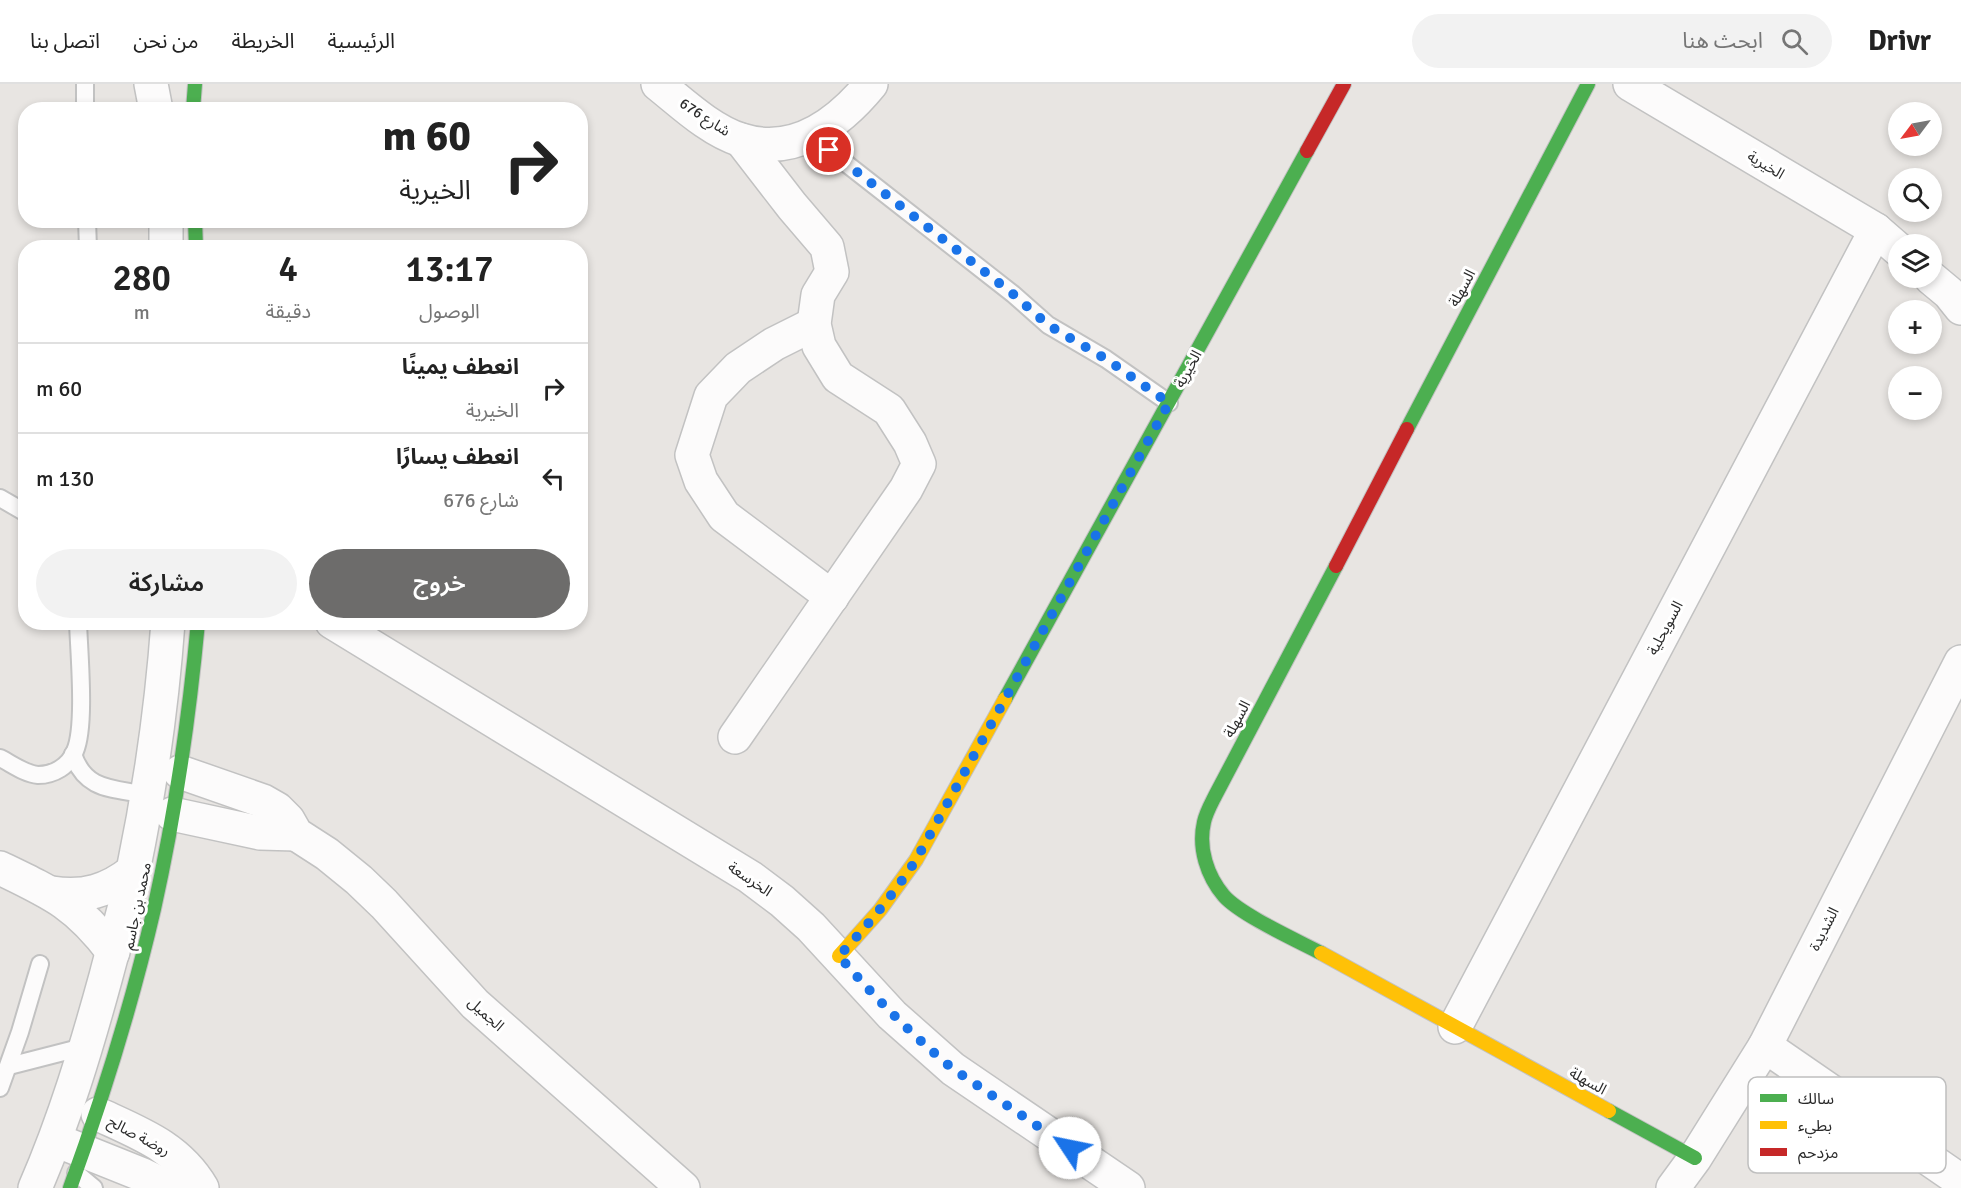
<!DOCTYPE html>
<html lang="ar">
<head>
<meta charset="utf-8">
<style>
	body { margin:0; font-family:Signika,"Noto Sans Arabic",sans-serif; background:#f2f2f2; color:#222; direction:rtl; height:100vh; display:flex; flex-direction:column; font-size:22px; white-space:nowrap }
	* { box-sizing:border-box; margin:0 }
	p { font-size:20px; color:#767676 }
	.icon { flex:none; width:33px; height:33px; fill:none; stroke:currentColor; stroke-width:2; stroke-linecap:round; stroke-linejoin:round }
	.map { position:relative; flex:1; overflow:hidden; direction:ltr }
	.drawer { position:absolute; left:18px; top:156px; width:570px; height:390px; display:flex; flex-direction:column; background:#fff; border-radius:24px; box-shadow:0 3px 9px #0003; direction:rtl }
	.drawer>* { flex:none }
	.guide { position:absolute; left:18px; top:18px; width:570px; height:126px; border-radius:24px; box-shadow:0 3px 9px #0003; direction:rtl; background:#fff; color:#222; overflow:hidden }
	.needle { width:39px; rotate:238deg }
	.tools { position:absolute; left:1888px; top:18px; display:grid; gap:12px }
	.tools a { display:grid; place-items:center; width:54px; height:54px; border-radius:50%; background:#fff; box-shadow:0 3px 9px #0003; font-size:30px }
	.pin { position:absolute; display:grid; place-items:center; width:51px; height:51px; color:#fff; margin:-26px; border:3px solid #fff; border-radius:50%; box-shadow:0 2px 6px #0007 }
	.me { position:absolute; width:66px; margin:-33px; rotate:304deg; stroke-linejoin:round; filter:drop-shadow(0 0 4px #0008) }
	.turn { display:flex; align-items:center; gap:21px; height:126px; padding:0 18px; font-size:27px }
	.turn .icon { width:78px; height:78px; stroke-width:2.5 }
	.turn b { display:block; font-size:42px; line-height:51px }
	.eta { display:flex; justify-content:space-evenly; align-items:center; height:102px; text-align:center }
	.eta b { font-size:36px; font-weight:600; line-height:42px }
	.primary-button { display:flex; gap:12px; margin-top:auto; padding:12px 18px }
	.primary-button a { flex:1; height:69px; border-radius:36px; background:#6d6c6b; color:#fff; font-size:24px; font-weight:600; line-height:69px; text-align:center }
	.primary-button a+a { background:#f2f2f2; color:#222 }
	ul { padding:0; list-style:none }
	li { display:flex; align-items:center; gap:18px; height:90px; padding:0 18px; border-top:2px solid #e0e0e0 }
	li div { flex:1 }
	li b { display:block; font-size:22px }
	li em { font-style:normal }
	header { display:flex; align-items:center; gap:36px; box-sizing:border-box; height:84px; padding:0 30px; background:#fff; border-bottom:2px solid #e0e0e0 }
	header strong { font-size:28px }
	nav { display:flex; gap:33px; margin-inline-start:auto; font-size:21px }
	.search { width:420px; height:54px; background:#f2f2f2; display:flex; align-items:center; gap:15px; box-sizing:border-box; padding:0 21px; border-radius:33px; color:#767676; font-size:22px }
	.map>svg:first-child { display:block }
	.lines { fill:none; stroke-linecap:round; stroke-linejoin:round }
	.lane-casing { stroke:#c2c2c2; stroke-width:20 }
	.street-casing { stroke:#c2c2c2; stroke-width:36 }
	.fast-casing { stroke:#c2c2c2; stroke-width:16 }
	.slow-casing { stroke:#c2c2c2; stroke-width:16 }
	.jam-casing { stroke:#c2c2c2; stroke-width:16 }
	.lane { stroke:#fcfbfb; stroke-width:16 }
	.street { stroke:#fcfbfb; stroke-width:33 }
	.fast { stroke:#4caf50; stroke-width:14 }
	.slow { stroke:#ffc107; stroke-width:14 }
	.jam { stroke:#c62828; stroke-width:14 }
	.route { stroke:#1a73e8; stroke-width:10; stroke-dasharray:0 18 }
	.labels { text-anchor:middle; stroke-width:6; stroke-linejoin:round; paint-order:stroke }
	.street-label { font-size:15px; fill:#2b2b2b; stroke:#fff }
	.key { fill:#fff; stroke:#bfbfbf; stroke-width:1.5 }
	.key-label { font-size:16px; fill:#2b2b2b }
</style>
</head>
<body>
<header>
<strong>Drivr</strong>
<div class="search"><svg class="icon" aria-label="search" viewBox="0 0 24 24"><circle cx="10" cy="10" r="6"/><path d="M15 15l6 6"/></svg>ابحث هنا</div>
<nav><a>الرئيسية</a><a>الخريطة</a><a>من نحن</a><a>اتصل بنا</a></nav>
</header>
<div class="map">
<svg width="1961" height="1104" viewBox="0 0 1961 1104">
	<rect width="100%" height="100%" fill="#e8e5e2"/>
	<g class="lines">
		<g class="lane-casing">
			<g id="lane">
				<polyline points="85,0 85,26"/>
				<polyline points="811,52 1013,210 1048,241 1106,275 1169,319"/>
				<polyline points="87,136 88,164"/>
				<polyline points="0,414 26,429"/>
				<path d="M73,670C85,707 113,704 146,711"/>
				<path d="M0,674C12,680 25,690 38,691C54,691 69,682 75,667C86,642 79,569 78,538"/>
				<polyline points="9,982 87,962"/>
				<polyline points="0,1004 20,948 40,880"/>
				<polyline points="76,1089 94,1104"/>
			</g>
		</g>
		<g class="street-casing">
			<g id="street">
				<polyline points="151,0 156,26"/>
				<path d="M658,0C683,20 710,46 741,56C794,73 839,39 871,0"/>
				<polyline points="1630,0 1876,146 1899,166"/>
				<polyline points="166,136 166,164"/>
				<polyline points="1931,194 1949,209 1961,224"/>
				<polyline points="814,240 774,260 738,284 711,312 692,371 701,397 724,432 832,513"/>
				<polyline points="332,538 750,793 782,817 811,843 892,931 953,985 1128,1104"/>
				<polyline points="735,653 906,405 919,380 910,359 889,326 838,293 819,262 814,240 818,211 832,188 827,163 792,122 741,56"/>
				<polyline points="180,688 263,717 277,725 288,736 296,750 327,770 359,796 384,820 475,920 683,1104"/>
				<polyline points="172,730 260,749 296,750"/>
				<path d="M0,784C52,809 77,820 113,868"/>
				<path d="M52,809C84,814 108,807 133,787"/>
				<polyline points="1455,943 1876,146"/>
				<polyline points="1765,962 1961,1097"/>
				<path d="M98,1030C139,1049 178,1063 202,1104"/>
				<polyline points="58,1057 143,1091 170,1104"/>
				<path d="M35,1104C65,1035 86,965 106,892C115,857 126,822 133,787C150,705 162,622 168,538"/>
				<polyline points="1673,1104 1695,1074 1765,962 1961,578"/>
			</g>
		</g>
		<g class="fast-casing">
			<g id="fast">
				<polyline points="193,26 195,0"/>
				<polyline points="195,136 196,164"/>
				<polyline points="1407,345 1588,0"/>
				<polyline points="1005,615 1307,67"/>
				<path d="M1321,869C1296,856 1241,831 1224,812C1207,792 1198,764 1204,738C1206,729 1211,720 1215,712L1336,482"/>
				<polyline points="1609,1027 1695,1074"/>
				<path d="M70,1104C103,1013 132,920 154,825C175,731 189,635 198,538"/>
			</g>
		</g>
		<g class="slow-casing">
			<g id="slow">
				<polyline points="1321,869 1609,1027"/>
				<polyline points="839,872 880,826 916,776 1005,615"/>
			</g>
		</g>
		<g class="jam-casing">
			<g id="jam">
				<polyline points="1307,67 1344,0"/>
				<polyline points="1336,482 1407,345"/>
			</g>
		</g>
		<use href="#lane" class="lane"/>
		<use href="#street" class="street"/>
		<use href="#fast" class="fast"/>
		<use href="#slow" class="slow"/>
		<use href="#jam" class="jam"/>
	</g>
	<g class="lines">
		<path class="route" d="M829,66L1013,210L1048,241L1106,275L1169,319L916,776C893,811 868,841 839,872C874,913 911,950 953,985L1070,1064"/>
	</g>
	<g class="labels">
		<g class="street-label">
			<text transform="translate(705 33) rotate(33)" y="5">شارع 676</text>
			<text transform="translate(1766 81) rotate(31)" y="5">الخيرية</text>
			<text transform="translate(1462 204) rotate(-62)" y="5">السهلة</text>
			<text transform="translate(1188 285) rotate(-61)" y="5">الخيرية</text>
			<text transform="translate(1665 544) rotate(-62)" y="5">السويحلية</text>
			<text transform="translate(1237 635) rotate(-62)" y="5">السهلة</text>
			<text transform="translate(750 795) rotate(34)" y="5">الخرسعة</text>
			<text transform="translate(137 822) rotate(-78)" y="5">محمد بن جاسم</text>
			<text transform="translate(1824 845) rotate(-63)" y="5">الشديدة</text>
			<text transform="translate(486 930) rotate(42)" y="5">الجميل</text>
			<text transform="translate(1588 997) rotate(29)" y="5">السهلة</text>
			<text transform="translate(139 1052) rotate(28)" y="5">روضة صالح</text>
		</g>
	</g>
	<rect x="1748" y="993" width="198" height="96" rx="9" class="key"/>
	<rect x="1760" y="1010" width="27" height="8" fill="#4caf50"/>
	<rect x="1760" y="1037" width="27" height="8" fill="#ffc107"/>
	<rect x="1760" y="1064" width="27" height="8" fill="#c62828"/>
	<g class="key-label">
		<text x="1798" y="1020">سالك</text>
		<text x="1798" y="1047">بطيء</text>
		<text x="1798" y="1074">مزدحم</text>
	</g>
</svg>
<div class="tools">
<a><svg class="needle" viewBox="-14 -14 28 28"><path d="M0-13l5 13h-10z" fill="#e53935"/><path d="M0 13l5-13h-10z" fill="#767676"/></svg></a>
<a><svg class="icon" aria-label="search" viewBox="0 0 24 24"><circle cx="10" cy="10" r="6"/><path d="M15 15l6 6"/></svg></a>
<a><svg class="icon" aria-label="layers" viewBox="0 0 24 24"><path d="M12 4l9 5-9 5-9-5zM3 14l9 5 9-5"/></svg></a>
<a>+</a>
<a>−</a>
</div>
<div class="pin" style="left:829px;top:66px;background:#d93025"><svg class="icon" aria-label="arrive" viewBox="0 0 24 24"><path d="M6 21V4h12l-3 4 3 4H6"/></svg></div>
<svg class="me" style="left:1070px;top:1064px" viewBox="-20 -20 40 40"><circle r="19" fill="#fff"/><path d="M0-13L10 11 0 6-10 11z" fill="#1a73e8"/></svg>
<div class="guide">
<div class="turn"><svg class="icon" aria-label="right" viewBox="0 0 24 24"><path d="M7 20v-9h11M14 6l5 5-5 5"/></svg><div><b>60 m</b>الخيرية</div></div>
</div>
<section class="drawer">
<div class="eta">
<div><b>13:17</b><p>الوصول</p></div>
<div><b>4</b><p>دقيقة</p></div>
<div><b>280</b><p>m</p></div>
</div>
<ul>
<li><svg class="icon" aria-label="right" viewBox="0 0 24 24"><path d="M7 20v-9h11M14 6l5 5-5 5"/></svg><div><b>انعطف يمينًا</b><p>الخيرية</p></div><em>60 m</em></li>
<li><svg class="icon" aria-label="left" viewBox="0 0 24 24"><path d="M17 20v-9H6M10 6l-5 5 5 5"/></svg><div><b>انعطف يسارًا</b><p>شارع 676</p></div><em>130 m</em></li>
</ul>
<div class="primary-button"><a>خروج</a><a>مشاركة</a></div>
</section>
</div>
</body>
</html>
